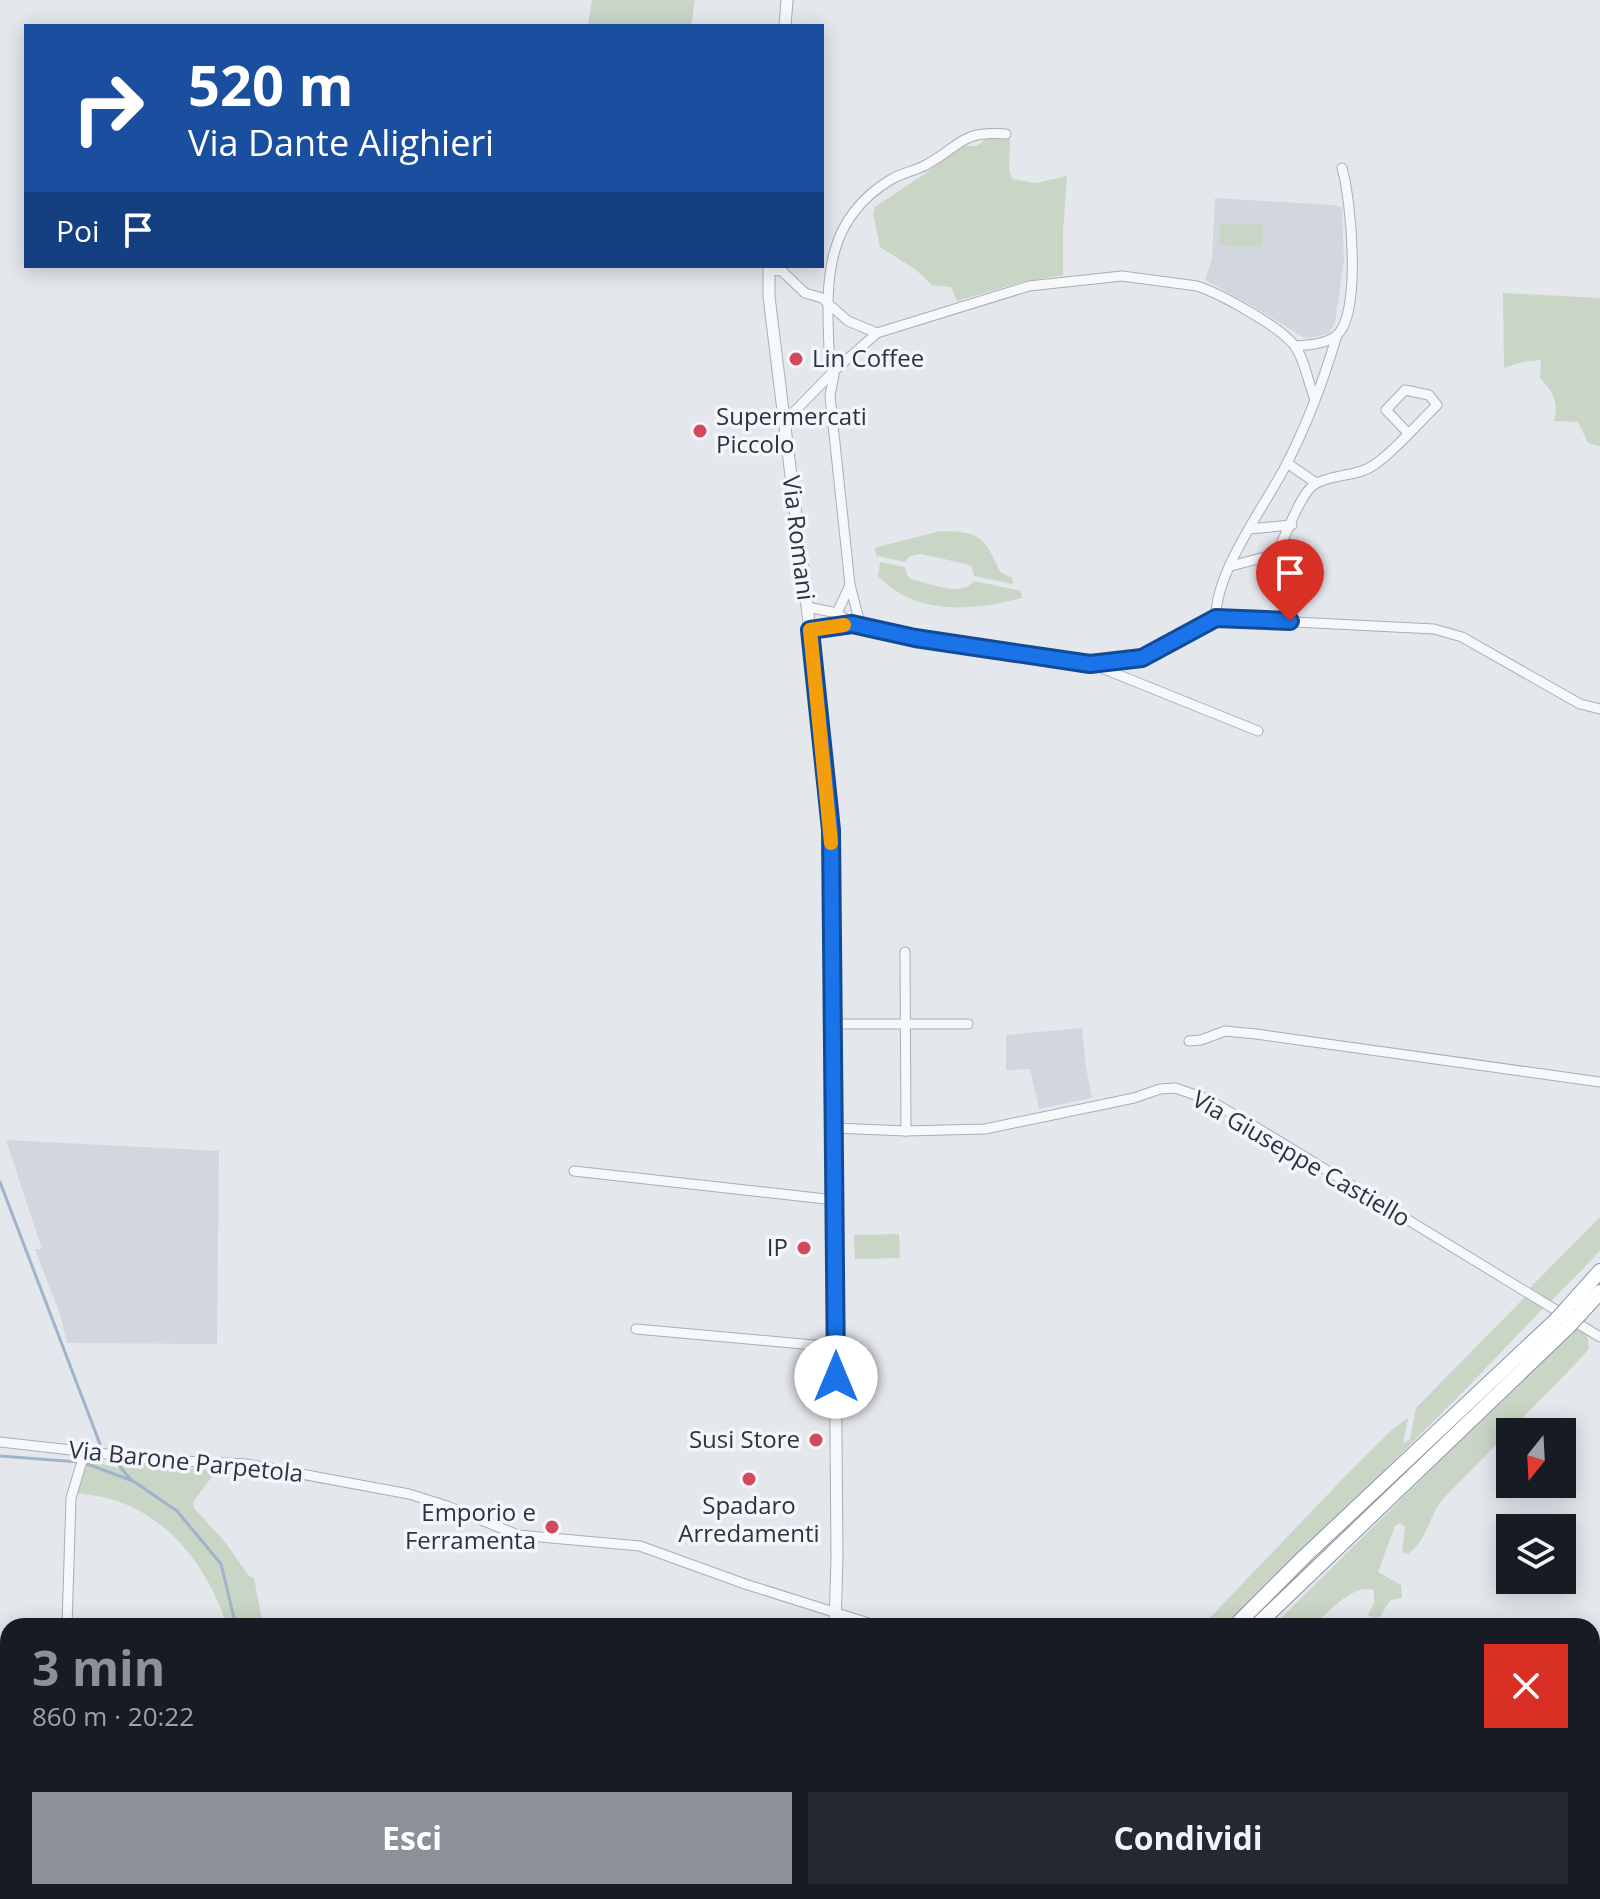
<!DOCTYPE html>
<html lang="it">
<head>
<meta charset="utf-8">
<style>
	body { margin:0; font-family:"Open Sans",sans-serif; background:#242831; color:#f1f3f6; height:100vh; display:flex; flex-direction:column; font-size:30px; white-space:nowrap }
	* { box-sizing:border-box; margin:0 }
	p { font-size:26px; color:#9ea1a6 }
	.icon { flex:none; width:44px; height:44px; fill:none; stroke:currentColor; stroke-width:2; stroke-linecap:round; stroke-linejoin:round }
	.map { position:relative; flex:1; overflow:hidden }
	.sheet { position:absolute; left:0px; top:1618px; width:1600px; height:282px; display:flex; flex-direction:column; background:#171b24; border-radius:24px 24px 0 0; box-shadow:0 4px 20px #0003 }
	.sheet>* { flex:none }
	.banner { position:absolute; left:24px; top:24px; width:800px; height:244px; border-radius:0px; box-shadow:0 4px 20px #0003; background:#1a4fa0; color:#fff; overflow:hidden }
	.needle { width:52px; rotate:198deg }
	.fabs { position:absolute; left:1496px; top:1418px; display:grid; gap:16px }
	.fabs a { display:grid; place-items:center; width:80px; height:80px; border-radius:0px; background:#171b24; box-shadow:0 4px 20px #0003; font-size:40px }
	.pin { position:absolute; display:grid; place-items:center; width:68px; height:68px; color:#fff; margin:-82px -34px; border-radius:50% 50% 50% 0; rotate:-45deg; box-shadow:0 0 8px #0007 }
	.pin .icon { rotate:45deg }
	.me { position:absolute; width:88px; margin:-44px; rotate:0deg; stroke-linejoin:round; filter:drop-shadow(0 0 6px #0008) }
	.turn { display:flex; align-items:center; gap:28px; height:168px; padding:0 32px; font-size:36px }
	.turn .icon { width:104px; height:104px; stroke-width:2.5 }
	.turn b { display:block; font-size:56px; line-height:68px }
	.then { display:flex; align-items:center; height:76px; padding:0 32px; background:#0003; gap:16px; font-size:30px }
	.round { display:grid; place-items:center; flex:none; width:84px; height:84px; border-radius:0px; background:#242831 }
	.head { display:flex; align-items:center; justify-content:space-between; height:136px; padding:0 32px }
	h1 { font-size:48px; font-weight:700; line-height:60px; color:#8c9099 }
	.button { display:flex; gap:16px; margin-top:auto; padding:16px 32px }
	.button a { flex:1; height:92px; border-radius:0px; background:#8c9099; color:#fff; font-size:32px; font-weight:700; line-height:92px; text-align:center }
	.button a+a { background:#242831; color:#f1f3f6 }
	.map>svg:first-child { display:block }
	.built { fill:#d2d6de }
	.green { fill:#c9d6c5 }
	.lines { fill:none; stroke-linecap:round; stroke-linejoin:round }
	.stream { stroke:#9fb4cc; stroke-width:3 }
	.minor-casing { stroke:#a9aeb7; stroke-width:11 }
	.tertiary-casing { stroke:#a9aeb7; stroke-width:13 }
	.trunk-casing { stroke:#8b94a3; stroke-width:16 }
	.minor { stroke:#f7f8fa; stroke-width:9 }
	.tertiary { stroke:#f7f8fa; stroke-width:11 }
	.trunk { stroke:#fff; stroke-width:14 }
	.trunk-bridge-casing { stroke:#8b94a3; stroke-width:16; stroke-linecap:butt }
	.trunk-bridge { stroke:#fff; stroke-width:14 }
	.route-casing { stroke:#114b97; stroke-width:20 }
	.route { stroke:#1a73e8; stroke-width:14 }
	.slow { stroke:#f59e0b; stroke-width:14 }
	.poi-dot { fill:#d1495b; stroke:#f4f6f9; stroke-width:3 }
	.labels { text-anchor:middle; stroke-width:7; stroke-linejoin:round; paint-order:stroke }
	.poi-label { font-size:24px; fill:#2b3445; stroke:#f4f6f9; text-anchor:end }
	.street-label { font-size:24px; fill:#2b3445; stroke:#f4f6f9 }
</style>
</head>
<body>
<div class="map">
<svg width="1600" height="1899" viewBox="0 0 1600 1899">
	<rect width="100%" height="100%" fill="#e4e7ec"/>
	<g class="built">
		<polygon points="1215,198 1333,205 1342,208 1344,260 1335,322 1328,334 1307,338 1301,336 1251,305 1205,280 1212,259"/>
		<polygon points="1082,1028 1086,1067 1092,1098 1039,1109 1030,1069 1006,1070 1006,1035"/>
		<polygon points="6,1140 219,1151 217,1344 67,1343 60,1314 35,1249 42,1249"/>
	</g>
	<g class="green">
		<polygon points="592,0 695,0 691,26 588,26"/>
		<polygon points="988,137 1010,139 1009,169 1012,179 1036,183 1067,176 1063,231 1063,275 1022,282 957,301 951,287 932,285 915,269 880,247 873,213 875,207 926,173 960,146 977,146"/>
		<polygon points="1220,223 1263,225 1262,247 1219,245"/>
		<path d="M1503,293L1600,298V446L1588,443L1578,422L1554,421C1559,403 1553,391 1540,378L1541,360L1522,362L1504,368Z"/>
		<path d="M940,531C981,532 984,536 1000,572L1012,578L1013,584L974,576L972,567L966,564L921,554L910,556L905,562L877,556L874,548Z"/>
		<path d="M880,562L905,567L907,575L913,580C931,583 961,598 974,581L1021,591L1022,598C974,611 915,616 878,576Z"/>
		<polygon points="1600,1217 1600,1251 1550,1302 1529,1289"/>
		<polygon points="899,1234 900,1258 855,1259 854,1235"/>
		<polygon points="1526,1296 1544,1307 1462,1393 1228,1626 1202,1626 1355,1466 1392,1430 1408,1418 1403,1444 1410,1439 1416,1408"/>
		<path d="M1577,1325L1587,1335L1589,1348L1584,1355L1441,1501C1428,1519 1427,1540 1408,1554L1402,1552L1405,1527L1400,1523L1395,1526L1378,1572L1401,1585L1402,1598L1390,1600L1380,1617L1374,1618L1368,1615L1374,1603V1590C1352,1583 1328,1613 1313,1626H1273Z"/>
		<path d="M89,1460L124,1470L121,1462L211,1470L214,1474L193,1502L194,1508L225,1542L249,1576L254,1578L263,1626H227C210,1571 171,1518 114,1500C102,1496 89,1495 76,1493Z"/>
		<polygon points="990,1892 1089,1892 1086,1899 1057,1899 1057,1896 1047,1899 981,1899"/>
	</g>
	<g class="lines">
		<g class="stream">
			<polyline points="0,1182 100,1444"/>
			<polyline points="0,1456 79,1462"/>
			<polyline points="116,1462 132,1481"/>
			<polyline points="87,1464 133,1481 177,1511 221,1564 236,1626"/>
			<polyline points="228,1899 230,1892"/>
		</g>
		<g class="minor-casing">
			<g id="minor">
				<polyline points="769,270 782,271 805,293 822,298 848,321 877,333"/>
				<path d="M1295,346C1309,345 1327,344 1337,335C1362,313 1351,198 1342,168"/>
				<path d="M784,417L790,416L834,371L877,333L1029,286L1122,276L1197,286C1219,293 1279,326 1294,345C1304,357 1308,382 1314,397"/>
				<polyline points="1287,463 1316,483"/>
				<polyline points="1249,529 1292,525"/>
				<path d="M1231,566L1276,554C1286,537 1300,493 1315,484C1331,474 1357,477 1374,465C1396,450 1418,423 1437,405L1429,395L1405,390L1386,410L1408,433"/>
				<polyline points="807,607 837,613 852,624 885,633 1090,664 1142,658 1216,618 1434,629 1462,637 1580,704 1600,709"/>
				<polyline points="837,613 850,585"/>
				<path d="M1216,618C1215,572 1263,509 1285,467C1306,427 1324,379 1337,335"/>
				<path d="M861,627L850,585L830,396C831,388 834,379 834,372C833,364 829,356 829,348C826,279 825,220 890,180C900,174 913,171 924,166C961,147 959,130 1006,134"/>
				<polyline points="810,630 852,624"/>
				<polyline points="1094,665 1258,731"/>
				<polyline points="905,952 906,1131"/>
				<polyline points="834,1024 968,1024"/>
				<polyline points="1189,1041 1201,1040 1225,1031 1256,1034 1600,1082"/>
				<polyline points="834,1128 906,1131 985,1129 1134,1098 1160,1089 1175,1088 1207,1099 1259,1129 1600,1337"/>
				<polyline points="574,1171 835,1200"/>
				<polyline points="636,1329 836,1347"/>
				<polyline points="0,1442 160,1460 247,1464 409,1494 447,1506 518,1535 640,1546 745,1584 878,1626"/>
				<polyline points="67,1626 71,1498 85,1451"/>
				<polyline points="870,1892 873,1899"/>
				<polyline points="1206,1892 1209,1899"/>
				<polyline points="12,1899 14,1892"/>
			</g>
		</g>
		<g class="tertiary-casing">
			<g id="tertiary">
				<polyline points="785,26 787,0"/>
				<polyline points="769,266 769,297 810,630 831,830 837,1557 835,1626"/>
				<polyline points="776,1899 778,1892"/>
			</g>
		</g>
		<g class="trunk-casing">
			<g id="trunk">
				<polyline points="1568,1307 1600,1271"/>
				<polyline points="1580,1314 1600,1292"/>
				<polyline points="1235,1626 1305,1556 1556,1320"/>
				<polyline points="1256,1626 1568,1327"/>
				<polyline points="943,1899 952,1892"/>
				<polyline points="965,1899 974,1892"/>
			</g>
		</g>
		<use href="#minor" class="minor"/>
		<use href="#tertiary" class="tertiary"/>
		<use href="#trunk" class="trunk"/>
		<g class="trunk-bridge-casing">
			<g id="trunk-bridge">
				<polyline points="1556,1320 1568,1307"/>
				<polyline points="1568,1327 1580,1314"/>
			</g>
		</g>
		<use href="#trunk-bridge" class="trunk-bridge"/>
	</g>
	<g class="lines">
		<g class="route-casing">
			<polyline id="route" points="836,1377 831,830 810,630 852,624 915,638 1090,664 1142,658 1216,618 1290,621"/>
		</g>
		<use href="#route" class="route"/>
		<polyline class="slow" points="831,843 810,630 844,625"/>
	</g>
	<g class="poi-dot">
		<circle cx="796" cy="359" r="8"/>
		<circle cx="700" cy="431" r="8"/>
		<circle cx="804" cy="1248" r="8"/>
		<circle cx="816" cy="1440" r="8"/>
		<circle cx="749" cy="1479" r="8"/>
		<circle cx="552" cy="1527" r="8"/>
	</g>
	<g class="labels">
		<g class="poi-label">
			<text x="812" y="367" text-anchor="start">Lin Coffee</text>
			<text x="716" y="425" text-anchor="start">Supermercati<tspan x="716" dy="28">Piccolo</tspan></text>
			<text x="788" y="1256">IP</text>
			<text x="800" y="1448">Susi Store</text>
			<text x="749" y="1514" text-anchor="middle">Spadaro<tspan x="749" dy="28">Arredamenti</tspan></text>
			<text x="536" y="1521">Emporio e<tspan x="536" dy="28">Ferramenta</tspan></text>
		</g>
		<g class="street-label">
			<text transform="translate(798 538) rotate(83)" y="8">Via Romani</text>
			<text transform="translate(1301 1159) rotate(30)" y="8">Via Giuseppe Castiello</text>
			<text transform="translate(186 1462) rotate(6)" y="8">Via Barone Parpetola</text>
		</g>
	</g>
</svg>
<div class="fabs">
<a><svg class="needle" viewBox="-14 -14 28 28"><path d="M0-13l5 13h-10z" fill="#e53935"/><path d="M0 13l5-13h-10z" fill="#9ea1a6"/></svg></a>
<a><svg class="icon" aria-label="layers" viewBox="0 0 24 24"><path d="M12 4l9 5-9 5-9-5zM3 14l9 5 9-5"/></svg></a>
</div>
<div class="pin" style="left:1290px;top:621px;background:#d93025"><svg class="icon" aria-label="arrive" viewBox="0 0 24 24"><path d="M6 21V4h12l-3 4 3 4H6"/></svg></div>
<svg class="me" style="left:836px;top:1377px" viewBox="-20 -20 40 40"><circle r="19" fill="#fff"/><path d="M0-13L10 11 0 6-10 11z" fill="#1a73e8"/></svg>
<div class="banner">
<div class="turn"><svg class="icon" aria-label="right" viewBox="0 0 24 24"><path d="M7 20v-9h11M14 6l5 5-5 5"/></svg><div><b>520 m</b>Via Dante Alighieri</div></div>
<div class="then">Poi<svg class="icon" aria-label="arrive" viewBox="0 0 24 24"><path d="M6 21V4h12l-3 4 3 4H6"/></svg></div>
</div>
<section class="sheet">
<div class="head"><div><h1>3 min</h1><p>860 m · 20:22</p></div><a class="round" style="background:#d93025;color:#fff"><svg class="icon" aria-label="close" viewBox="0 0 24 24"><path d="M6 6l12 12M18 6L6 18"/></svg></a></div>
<div class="button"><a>Esci</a><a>Condividi</a></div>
</section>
</div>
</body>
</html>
